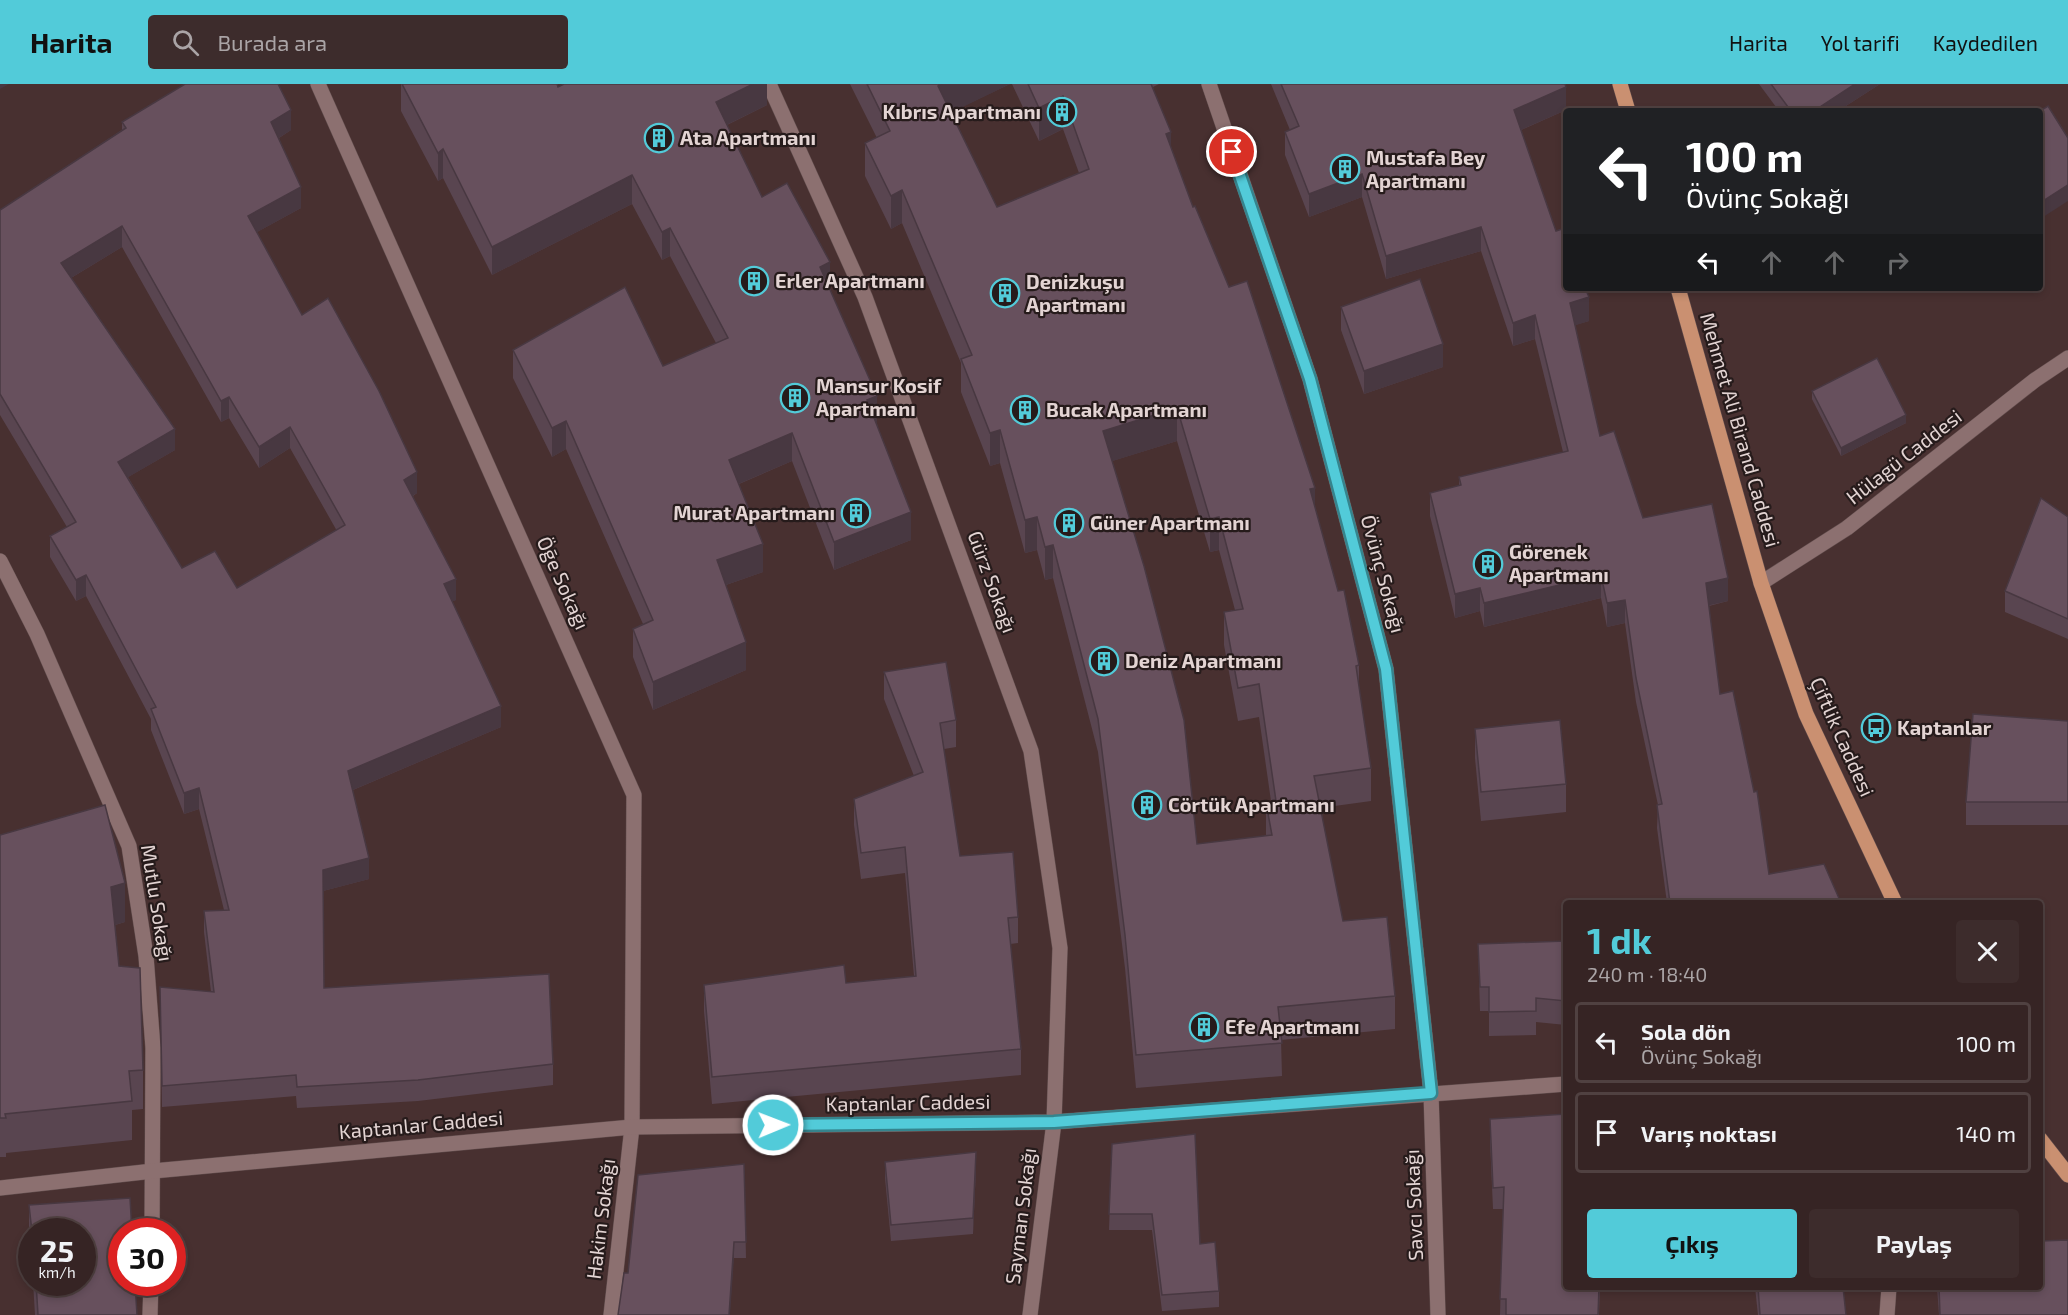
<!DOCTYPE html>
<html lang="tr">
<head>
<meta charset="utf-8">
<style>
	body { margin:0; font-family:"Exo 2",sans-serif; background:#3d2c2c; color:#f1f3f6; height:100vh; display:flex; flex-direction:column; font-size:22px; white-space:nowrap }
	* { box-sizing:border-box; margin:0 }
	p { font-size:20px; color:#aaa4a6 }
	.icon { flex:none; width:33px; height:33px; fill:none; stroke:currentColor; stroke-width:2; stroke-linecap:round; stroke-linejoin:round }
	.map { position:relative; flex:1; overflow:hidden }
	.panel { position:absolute; left:1563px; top:816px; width:480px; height:390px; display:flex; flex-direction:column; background:#362424; border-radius:6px; box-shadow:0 3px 9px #0003,0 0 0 2px #504141 }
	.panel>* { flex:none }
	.guide { position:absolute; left:1563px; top:24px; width:480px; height:183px; border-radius:6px; box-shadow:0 3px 9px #0003,0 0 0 2px #504141; background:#202124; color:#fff; overflow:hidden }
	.speed { position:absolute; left:18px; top:1134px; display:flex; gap:12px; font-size:30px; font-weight:700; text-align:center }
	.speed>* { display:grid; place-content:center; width:78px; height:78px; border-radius:50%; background:#362424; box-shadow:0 3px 9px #0003,0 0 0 2px #504141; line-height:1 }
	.speed small { font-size:15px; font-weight:400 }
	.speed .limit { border:9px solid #d22; background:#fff; color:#111 }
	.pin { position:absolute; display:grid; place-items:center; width:51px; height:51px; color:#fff; margin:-26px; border:3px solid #fff; border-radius:50%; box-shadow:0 2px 6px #0007 }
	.me { position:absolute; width:66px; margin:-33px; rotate:89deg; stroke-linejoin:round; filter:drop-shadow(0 0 4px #0008) }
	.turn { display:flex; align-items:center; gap:21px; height:126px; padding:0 24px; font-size:27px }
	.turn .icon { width:78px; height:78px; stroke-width:2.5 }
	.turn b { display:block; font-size:42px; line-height:51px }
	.lanes { display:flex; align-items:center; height:57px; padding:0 24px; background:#0003; justify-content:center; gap:30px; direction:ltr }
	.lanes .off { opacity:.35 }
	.round { display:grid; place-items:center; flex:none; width:63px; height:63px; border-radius:6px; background:#3d2c2c }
	.summary { display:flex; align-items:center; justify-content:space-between; height:102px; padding:0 24px }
	h1 { font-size:36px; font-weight:700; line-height:45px; color:#52cbd9 }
	.button { display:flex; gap:12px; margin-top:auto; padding:12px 24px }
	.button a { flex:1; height:69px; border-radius:6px; background:#52cbd9; color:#111; font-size:24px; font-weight:700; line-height:69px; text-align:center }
	.button a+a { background:#3d2c2c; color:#f1f3f6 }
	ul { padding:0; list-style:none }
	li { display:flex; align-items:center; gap:18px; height:81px; margin:0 12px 9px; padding:0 12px; border:3px solid #504141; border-radius:6px }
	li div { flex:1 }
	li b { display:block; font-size:22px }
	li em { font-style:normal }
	header { display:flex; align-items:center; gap:36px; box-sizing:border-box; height:84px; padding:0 30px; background:#52cbd9; color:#111 }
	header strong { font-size:28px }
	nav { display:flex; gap:33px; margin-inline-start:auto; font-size:21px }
	.search { width:420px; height:54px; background:#3d2c2c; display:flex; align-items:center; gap:15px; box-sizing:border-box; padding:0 21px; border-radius:6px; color:#aaa4a6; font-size:22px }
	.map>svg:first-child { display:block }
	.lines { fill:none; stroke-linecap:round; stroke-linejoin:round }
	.minor-casing { stroke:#604c4c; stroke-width:16 }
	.major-casing { stroke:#604c4c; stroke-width:16 }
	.minor { stroke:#8c7070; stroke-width:15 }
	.major { stroke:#ca9071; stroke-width:15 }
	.wall { fill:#594550; fill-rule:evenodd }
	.shaded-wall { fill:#483841 }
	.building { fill:#67505d; stroke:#483841; stroke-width:1.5; fill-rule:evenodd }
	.route-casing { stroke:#35848d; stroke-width:15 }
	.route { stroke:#52cbd9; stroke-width:10 }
	.labels { text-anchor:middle; stroke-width:4.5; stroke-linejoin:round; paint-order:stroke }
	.poi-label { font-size:20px; font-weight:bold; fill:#e3d4d3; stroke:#261b1b; text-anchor:start }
	.street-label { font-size:20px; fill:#e3d4d3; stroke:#261b1b }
</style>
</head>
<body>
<header>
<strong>Harita</strong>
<div class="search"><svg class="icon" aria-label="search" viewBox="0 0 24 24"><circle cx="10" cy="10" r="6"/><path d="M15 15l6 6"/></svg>Burada ara</div>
<nav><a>Harita</a><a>Yol tarifi</a><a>Kaydedilen</a></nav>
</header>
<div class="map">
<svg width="2068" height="1231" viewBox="0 0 2068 1231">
	<rect width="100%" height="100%" fill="#483030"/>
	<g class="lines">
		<g class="minor-casing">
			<g id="minor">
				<polyline points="318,0 634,711 632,1043 611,1231"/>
				<polyline points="769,0 865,213 1031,667 1060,864 1054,1038 1030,1231"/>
				<polyline points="1209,0 1310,295 1386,585 1431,1009 1438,1231"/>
				<polyline points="0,477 37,550 129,762 146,872 153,964 152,1148"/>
				<polyline points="1761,499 1847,444 2035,296 2068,274"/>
				<polyline points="0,1104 153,1087 632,1043 1054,1038 1566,1000"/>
				<polyline points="150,1231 151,1198"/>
				<polyline points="1887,1231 1889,1203"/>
			</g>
		</g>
		<g class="major-casing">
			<g id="major">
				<polyline points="1620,0 1628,27"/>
				<polyline points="1678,204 1761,499 1806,630 1895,819"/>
				<polyline points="2040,1055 2068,1091"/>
			</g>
		</g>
		<use href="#minor" class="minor"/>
		<use href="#major" class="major"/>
	</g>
	<g class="wall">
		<polygon points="401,0 558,3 767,0 767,21 727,41 762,113 830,205 877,340 911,456 834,486 792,377 739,400 763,488 726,501 746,586 653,626 633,573 633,545 643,540 566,365 552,373 513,294 513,266 663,282 716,259 670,172 662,176 632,120 492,191 443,94 438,97 401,27"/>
		<path d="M850,0H1010L951,28L997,123L1079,89L1063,45L1039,57L1012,0H1159L1153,3L1171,63L1193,123L1315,424L1359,581V603L1371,684V717L1320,724L1343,837L1395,912V945L1281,956L1282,992L1136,1004L1125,884L1098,668L1053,494L1045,496L1037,466L1025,469L1000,379L990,382L961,308V279L902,139L891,145L865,92V59L877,54ZM1177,357L1210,468L1219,466L1235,526L1224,528V561L1238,637L1259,633L1271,717L1266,719V752L1197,760L1112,377Z"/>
		<polygon points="1271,0 1565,0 1566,26 1521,46 1556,147 1589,237 1575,241 1600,352 1643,434 1728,517 1709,522 1720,610 1769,790 1841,819 1667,819 1657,744 1658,721 1636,618 1625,539 1607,543 1601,514 1484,543 1480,527 1455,534 1430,432 1430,409 1459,402 1459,393 1563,368 1535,255 1513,262 1481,167 1386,195 1362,113 1309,133 1285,71 1285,48 1290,46"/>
		<polygon points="1759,0 1880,0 1838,27 1779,27"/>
		<path d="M122,38L291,46L279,54L301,124L257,148L302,231L417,409L413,412L456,516L452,517L501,643L353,706L369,795L323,807L324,904L553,980V1001L418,1017L297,1024L296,1012L162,1023L160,903L211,908L204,848V827L224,826L199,725L184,730L151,646V635L86,512L76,517L50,473V452L67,443L0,331V126L122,46ZM122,163L221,338L229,334L259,384L290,364L337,447L237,504L182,484L128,393L175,366L71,194Z"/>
		<polygon points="1341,223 1443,283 1364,310 1341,246"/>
		<polygon points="1812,307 1906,339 1841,372 1812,315"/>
		<polygon points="2068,433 2068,555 2005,528 2005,507"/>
		<polygon points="884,588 956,636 956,663 944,665 960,772 1018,833 1018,859 1010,860 1021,965 1021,991 712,1020 704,927 704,901 846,899 914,892 905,789 861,795 854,741 854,715 914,692 884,615"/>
		<polygon points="2068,637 2068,741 1966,741 1966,718"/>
		<polygon points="1475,645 1566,700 1566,728 1481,737 1475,674"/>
		<polygon points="0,751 125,838 115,841 119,882 143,986 143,1025 132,1026 132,1056 6,1069 6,1073 0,1073"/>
		<polygon points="1566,857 1566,941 1536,938 1536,951 1489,952 1489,927 1480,927 1478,860"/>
		<polygon points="1490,1035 1566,1203 1600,1203 1599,1231 1500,1231 1503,1125 1493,1125 1490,1057"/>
		<polygon points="1112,1060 1200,1160 1219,1207 1219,1223 1162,1227 1152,1146 1109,1146"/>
		<polygon points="885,1078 976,1084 973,1150 891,1157 885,1094"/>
		<polygon points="744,1080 746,1174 734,1174 628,1189"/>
		<polygon points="29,1121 137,1231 35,1231 33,1198 82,1198 32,1148 32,1185 29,1158"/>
		<polygon points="1755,1203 1843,1203 1846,1231 1758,1231"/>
		<polygon points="1937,1203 2040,1203 2068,1231 1939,1231"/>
	</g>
	<g class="shaded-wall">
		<polygon points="0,0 9,0 0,5"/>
		<polygon points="753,0 767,0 767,21 716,46 716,18"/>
		<polygon points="941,0 1010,0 938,35 938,2"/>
		<polygon points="1855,0 1880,0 1838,27 1814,27"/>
		<polygon points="1566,3 1566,26 1514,49 1514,26"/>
		<polygon points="1063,12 1063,45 1039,57 1039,24"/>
		<polygon points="291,26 291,46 271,59 271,38"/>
		<polygon points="1171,48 1171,81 1166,50"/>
		<polygon points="443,65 443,94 438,97 438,69"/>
		<polygon points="1362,90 1362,113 1309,133 1309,110"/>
		<polygon points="632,91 632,120 492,191 492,163"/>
		<polygon points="2068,101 2068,117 2040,135 2040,119"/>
		<polygon points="301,103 301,124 248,153 248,132"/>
		<polygon points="902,106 902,139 891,145 891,112"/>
		<polygon points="122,142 122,163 61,200 61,179"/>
		<polygon points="1481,143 1481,167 1386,195 1386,172"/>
		<polygon points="670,144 670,172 662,176 662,148"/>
		<polygon points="830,178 830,206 820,183"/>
		<polygon points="1589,213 1589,237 1570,243 1570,219"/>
		<polygon points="1535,231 1535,255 1513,262 1513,239"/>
		<polygon points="1443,260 1443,283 1364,310 1364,287"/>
		<polygon points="877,312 877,340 867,316"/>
		<polygon points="229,313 229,334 221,338 221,317"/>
		<polygon points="1177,324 1177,357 1103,380 1103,347"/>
		<polygon points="1906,331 1906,339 1841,372 1841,364"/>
		<polygon points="566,337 566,365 552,373 552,344"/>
		<polygon points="290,343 290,364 259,384 259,363"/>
		<polygon points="175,345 175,366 118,399 118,378"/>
		<polygon points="1000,346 1000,379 990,382 990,349"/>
		<polygon points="792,349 792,377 729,404 729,376"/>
		<polygon points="417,388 417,409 404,417 404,396"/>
		<polygon points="1315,404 1315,437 1310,405"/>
		<polygon points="911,428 911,456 834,486 834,458"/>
		<polygon points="1037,433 1037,466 1025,469 1025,436"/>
		<polygon points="1219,433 1219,466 1210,468 1210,435"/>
		<polygon points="763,460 763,488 717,504 717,476"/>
		<polygon points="1053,461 1053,494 1045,496 1045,463"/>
		<polygon points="86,491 86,512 76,517 76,496"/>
		<polygon points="1601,491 1601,514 1484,543 1484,519"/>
		<polygon points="1728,494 1728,517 1706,522 1706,499"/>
		<polygon points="456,495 456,516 444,521 444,500"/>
		<polygon points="1480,504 1480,527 1455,534 1455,510"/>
		<polygon points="1625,516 1625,539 1607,543 1607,519"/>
		<polygon points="746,558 746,586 653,626 653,598"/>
		<polygon points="501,622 501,643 348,708 348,687"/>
		<polygon points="199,704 199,725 184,730 184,709"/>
		<polygon points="369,774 369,795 323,807 323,786"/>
		<polygon points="125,799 125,838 111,842 111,803"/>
		<polygon points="976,1068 976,1084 973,1150 973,1134"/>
		<polygon points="734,1158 734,1174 730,1231 729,1231"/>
	</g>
	<g class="building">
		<path d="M185,0H278L291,26L271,38L301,103L248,132L302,231L328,214L379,307L417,388L404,396L456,495L444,500L501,622L348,687L369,774L323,786L324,904L549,890L553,980L418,996L297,1003L296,991L162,1002L160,903L214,908L204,827L229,826L199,704L184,709L151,625L156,623L86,491L76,496L50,452L76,438L0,310V126L126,44L122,38ZM122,142L221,317L229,313L259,363L290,343L345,441L237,504L215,467L182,484L118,378L175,345L61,179Z"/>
		<polygon points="402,0 557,0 558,3 564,0 753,0 716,18 762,113 787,99 830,178 820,183 877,312 867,316 911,428 834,458 792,349 729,376 763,460 717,476 746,558 653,598 633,545 653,536 566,337 552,344 513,266 625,203 663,282 728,254 670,144 662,148 632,91 492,163 443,65 438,69"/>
		<path d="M867,0H941L938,2L997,123L1089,85L1063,12L1039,24L1028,0H1151L1171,48L1166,50L1193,123L1195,122L1229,203L1247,197L1315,404L1310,405L1338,507L1344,506L1359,581L1356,582L1371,684L1314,692L1343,837L1387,833L1395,912L1278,923L1282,959L1136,971L1125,851L1098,635L1053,461L1045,463L1037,433L1025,436L1000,346L990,349L961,275L972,271L902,106L891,112L865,59L890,47ZM1177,324L1210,435L1219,433L1243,525L1224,528L1238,604L1259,600L1276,717L1266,719L1272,751L1197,760L1184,636L1144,482L1103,347Z"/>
		<polygon points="1281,0 1565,0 1566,3 1514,26 1556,147 1565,144 1566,146 1566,204 1585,204 1589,213 1570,219 1600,352 1614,347 1643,434 1712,420 1728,494 1706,499 1720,610 1733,607 1754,708 1757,707 1769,790 1824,780 1841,819 1670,819 1657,721 1662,720 1636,594 1625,516 1607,519 1601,491 1484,519 1480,504 1455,510 1430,409 1461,401 1459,393 1568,367 1535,231 1513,239 1481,143 1386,172 1362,90 1309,110 1285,48 1299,42"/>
		<polygon points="1771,0 1855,0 1814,27 1791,27"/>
		<polygon points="2048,22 2068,54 2068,101 2040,119 2040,27"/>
		<polygon points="1420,195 1443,260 1364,287 1341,223"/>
		<polygon points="1877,274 1906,331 1841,364 1812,307"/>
		<polygon points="2041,414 2068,433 2068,535 2005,507"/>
		<polygon points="946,578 956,636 940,639 960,772 1013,768 1018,833 1008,834 1021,965 712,993 704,901 844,881 846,899 916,892 905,763 861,769 854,715 923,688 884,588"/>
		<polygon points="1973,630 2068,637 2068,718 1966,718"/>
		<polygon points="1560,636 1566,700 1481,708 1475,645"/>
		<polygon points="105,721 125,799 111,803 119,882 140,884 143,986 129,987 132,1017 5,1030 6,1034 0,1034 0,751"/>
		<polygon points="1566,857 1566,917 1536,914 1536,927 1489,928 1489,903 1480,903 1478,860"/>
		<polygon points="1566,1030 1566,1203 1599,1203 1598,1231 1506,1231 1506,1215 1500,1215 1504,1103 1493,1104 1490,1035"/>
		<polygon points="1195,1050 1200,1160 1215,1158 1219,1207 1162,1211 1152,1130 1109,1130 1112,1060"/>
		<polygon points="976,1068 973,1134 891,1141 885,1078"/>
		<polygon points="744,1080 746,1158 734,1158 729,1231 618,1231 624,1189 628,1189 638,1091"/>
		<polygon points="130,1114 132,1148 122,1148 122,1198 135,1198 137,1231 38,1231 36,1198 82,1198 82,1148 32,1148 29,1121"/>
		<polygon points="2068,1156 2068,1231 1940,1231 1939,1203 2040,1203 2040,1157"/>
		<polygon points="1758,1203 1843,1203 1846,1231 1760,1231"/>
	</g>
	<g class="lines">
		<g class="route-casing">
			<polyline id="route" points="773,1041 1054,1038 1431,1009 1386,585 1310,295 1232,68"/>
		</g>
		<use href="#route" class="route"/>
	</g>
	<defs>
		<g id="building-ring" transform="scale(1.5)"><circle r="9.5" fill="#261b1b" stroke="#52cbd9" stroke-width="1.5"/><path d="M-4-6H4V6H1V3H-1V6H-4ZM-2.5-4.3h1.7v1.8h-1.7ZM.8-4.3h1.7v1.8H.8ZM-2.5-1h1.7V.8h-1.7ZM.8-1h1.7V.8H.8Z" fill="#52cbd9"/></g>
		<g id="bus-ring" transform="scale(1.5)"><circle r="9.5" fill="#261b1b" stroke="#52cbd9" stroke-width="1.5"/><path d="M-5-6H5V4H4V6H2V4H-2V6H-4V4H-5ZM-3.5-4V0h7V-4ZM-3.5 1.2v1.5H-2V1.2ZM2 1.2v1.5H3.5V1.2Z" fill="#52cbd9"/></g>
	</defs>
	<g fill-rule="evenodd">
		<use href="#building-ring" x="1062" y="28"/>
		<use href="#building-ring" x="659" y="54"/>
		<use href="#building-ring" x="1345" y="85"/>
		<use href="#building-ring" x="754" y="197"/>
		<use href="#building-ring" x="1005" y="209"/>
		<use href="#building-ring" x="795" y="314"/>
		<use href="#building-ring" x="1025" y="326"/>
		<use href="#building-ring" x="856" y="429"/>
		<use href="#building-ring" x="1069" y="439"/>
		<use href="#building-ring" x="1488" y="480"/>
		<use href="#building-ring" x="1104" y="577"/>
		<use href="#bus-ring" x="1876" y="644"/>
		<use href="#building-ring" x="1147" y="721"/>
		<use href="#building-ring" x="1204" y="943"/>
	</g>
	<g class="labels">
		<g class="poi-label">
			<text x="1041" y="35" text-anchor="end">Kıbrıs Apartmanı</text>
			<text x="680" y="61">Ata Apartmanı</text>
			<text x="1366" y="81">Mustafa Bey<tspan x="1366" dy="23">Apartmanı</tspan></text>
			<text x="775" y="204">Erler Apartmanı</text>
			<text x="1026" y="205">Denizkuşu<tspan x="1026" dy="23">Apartmanı</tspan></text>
			<text x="816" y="309">Mansur Kosif<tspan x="816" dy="23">Apartmanı</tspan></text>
			<text x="1046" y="333">Bucak Apartmanı</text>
			<text x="835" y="436" text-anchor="end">Murat Apartmanı</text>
			<text x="1090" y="446">Güner Apartmanı</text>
			<text x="1509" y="475">Görenek<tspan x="1509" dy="23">Apartmanı</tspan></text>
			<text x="1125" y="584">Deniz Apartmanı</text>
			<text x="1897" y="651">Kaptanlar</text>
			<text x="1168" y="728">Cörtük Apartmanı</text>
			<text x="1225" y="950">Efe Apartmanı</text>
		</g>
		<g class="street-label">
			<text transform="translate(1740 346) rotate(74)" y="7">Mehmet Ali Birand Caddesi</text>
			<text transform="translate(1904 373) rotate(-38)" y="7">Hülagü Caddesi</text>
			<text transform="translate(1383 490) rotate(75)" y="7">Övünç Sokağı</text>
			<text transform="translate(992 498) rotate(70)" y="7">Gürz Sokağı</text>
			<text transform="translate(563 499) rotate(66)" y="7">Öḡe Sokağı</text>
			<text transform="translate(1842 653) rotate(66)" y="7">Çiftlik Caddesi</text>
			<text transform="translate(157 819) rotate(81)" y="7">Mutlu Sokağı</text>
			<text transform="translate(908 1019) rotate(-1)" y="7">Kaptanlar Caddesi</text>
			<text transform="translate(421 1041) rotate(-5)" y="7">Kaptanlar Caddesi</text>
			<text transform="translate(1414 1121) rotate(-92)" y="7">Savcı Sokağı</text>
			<text transform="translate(1021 1132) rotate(-83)" y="7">Sayman Sokağı</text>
			<text transform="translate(601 1135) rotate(-83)" y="7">Hakim Sokağı</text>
		</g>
	</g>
</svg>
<div class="speed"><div>25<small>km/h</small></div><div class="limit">30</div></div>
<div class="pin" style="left:1232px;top:68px;background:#d93025"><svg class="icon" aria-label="arrive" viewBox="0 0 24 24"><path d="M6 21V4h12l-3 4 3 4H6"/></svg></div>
<svg class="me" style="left:773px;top:1041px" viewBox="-20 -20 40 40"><circle r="17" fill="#52cbd9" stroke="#fff" stroke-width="3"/><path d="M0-11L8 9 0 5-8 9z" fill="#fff"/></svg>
<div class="guide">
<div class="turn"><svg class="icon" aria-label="left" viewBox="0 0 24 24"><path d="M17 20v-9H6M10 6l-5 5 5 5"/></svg><div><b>100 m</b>Övünç Sokağı</div></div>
<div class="lanes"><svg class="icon" aria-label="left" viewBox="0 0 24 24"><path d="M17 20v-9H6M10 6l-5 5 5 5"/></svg><svg class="icon off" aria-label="ahead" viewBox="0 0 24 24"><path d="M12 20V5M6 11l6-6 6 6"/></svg><svg class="icon off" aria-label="ahead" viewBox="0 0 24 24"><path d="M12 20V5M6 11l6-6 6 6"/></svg><svg class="icon off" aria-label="right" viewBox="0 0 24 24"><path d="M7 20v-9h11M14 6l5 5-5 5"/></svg></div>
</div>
<section class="panel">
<div class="summary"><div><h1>1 dk</h1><p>240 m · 18:40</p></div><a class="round"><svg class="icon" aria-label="close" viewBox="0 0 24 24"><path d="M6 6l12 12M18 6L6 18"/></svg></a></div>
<ul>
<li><svg class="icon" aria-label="left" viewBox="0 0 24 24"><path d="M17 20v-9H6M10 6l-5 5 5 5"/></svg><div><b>Sola dön</b><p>Övünç Sokağı</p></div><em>100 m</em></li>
<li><svg class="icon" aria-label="arrive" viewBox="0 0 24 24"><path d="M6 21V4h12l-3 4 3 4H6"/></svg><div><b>Varış noktası</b></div><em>140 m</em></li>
</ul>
<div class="button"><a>Çıkış</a><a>Paylaş</a></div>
</section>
</div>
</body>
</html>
